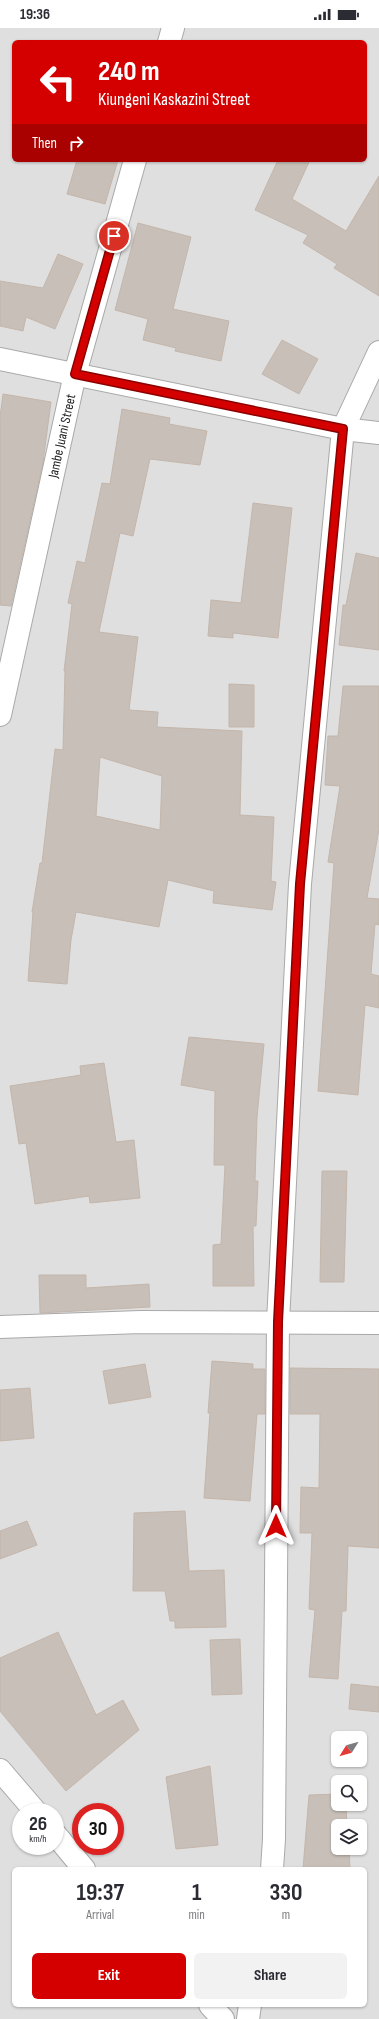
<!DOCTYPE html>
<html lang="en">
<head>
<meta charset="utf-8">
<style>
	body { margin:0; font-family:"Sofia Sans Condensed",sans-serif; background:#f2f2f3; color:#2b2b33; height:100vh; display:flex; flex-direction:column; font-size:15px; white-space:nowrap }
	* { box-sizing:border-box; margin:0 }
	p { font-size:13px; color:#7c7c81 }
	.icon { flex:none; width:22px; height:22px; fill:none; stroke:currentColor; stroke-width:2; stroke-linecap:round; stroke-linejoin:round }
	.map { position:relative; flex:1; overflow:hidden }
	.drawer { position:absolute; left:12px; top:1839px; width:355px; height:140px; display:flex; flex-direction:column; background:#fff; border-radius:6px; box-shadow:0 1px 3px #0004 }
	.drawer>* { flex:none }
	.guide { position:absolute; left:12px; top:12px; width:355px; height:122px; border-radius:6px; box-shadow:0 1px 3px #0004; background:#d40000; color:#fff; overflow:hidden }
	.needle { width:26px; rotate:233deg }
	.fabs { position:absolute; left:331px; top:1703px; display:grid; gap:8px }
	.fabs a { display:grid; place-items:center; width:36px; height:36px; border-radius:6px; background:#fff; box-shadow:0 1px 3px #0004; font-size:20px }
	.speed { position:absolute; left:12px; top:1775px; display:flex; gap:8px; font-size:20px; font-weight:700; text-align:center }
	.speed>* { display:grid; place-content:center; width:52px; height:52px; border-radius:50%; background:#fff; box-shadow:0 1px 3px #0004; line-height:1 }
	.speed small { font-size:10px; font-weight:400 }
	.speed .limit { border:6px solid #d22; background:#fff; color:#111 }
	.pin { position:absolute; display:grid; place-items:center; width:34px; height:34px; color:#fff; margin:-17px; border:2px solid #fff; border-radius:50%; box-shadow:0 1px 4px #0007 }
	.me { position:absolute; width:44px; margin:-22px; rotate:0deg; stroke-linejoin:round; filter:drop-shadow(0 0 3px #0008) }
	.turn { display:flex; align-items:center; gap:14px; height:84px; padding:0 20px; font-size:18px }
	.turn .icon { width:52px; height:52px; stroke-width:2.5 }
	.turn b { display:block; font-size:28px; line-height:34px }
	.then { display:flex; align-items:center; height:38px; padding:0 20px; background:#0003; gap:8px; font-size:15px }
	.eta { display:flex; justify-content:space-evenly; align-items:center; height:68px; text-align:center }
	.eta b { font-size:24px; font-weight:700; line-height:28px }
	.button { display:flex; gap:8px; margin-top:auto; padding:8px 20px }
	.button a { flex:1; height:46px; border-radius:6px; background:#d40000; color:#fff; font-size:16px; font-weight:700; line-height:46px; text-align:center }
	.button a+a { background:#f2f2f3; color:#2b2b33 }
	.status { display:flex; justify-content:space-between; align-items:center; height:28px; padding:0 20px; background:#fff; direction:ltr }
	.status svg { height:11px; fill:currentColor }
	.map>svg:first-child { display:block }
	.residential { fill:#e0dfdf; fill-rule:evenodd }
	.building { fill:#c7bfb8; stroke:#c4b6ab; fill-rule:evenodd }
	.lines { fill:none; stroke-linecap:round; stroke-linejoin:round }
	.street-casing { stroke:#a9a9a9; stroke-width:24 }
	.street { stroke:#fff; stroke-width:22 }
	.route-casing { stroke:#8a0000; stroke-width:10 }
	.route { stroke:#d40000; stroke-width:7 }
	.labels { text-anchor:middle; stroke-width:4; stroke-linejoin:round; paint-order:stroke }
	.street-label { font-size:14px; fill:#222; stroke:#fff }
</style>
</head>
<body>
<div class="status"><b>19:36</b><svg viewBox="0 0 49 12"><path d="M0 12V9h3v3zM5 12V6h3v6zM10 12V3h3v9zM15 12V0h3v12zM26 1h20v11H26zM47 4h2v5h-2z"/></svg></div>
<div class="map">
<svg width="379" height="1991" viewBox="0 0 379 1991">
	<rect width="100%" height="100%" fill="#f2efe9"/>
	<path class="residential" d="M0,0H379V1991H0ZM14,14H365V132H14ZM338,1710H360V1732H338ZM338,1754H360V1776H338ZM21,1784H55V1818H21ZM81,1784H115V1818H81ZM338,1798H360V1820H338ZM14,1841H365V1977H14Z"/>
	<g class="building">
		<polygon points="77,132 118,132 105,176 67,166"/>
		<polygon points="278,132 310,132 292,171 346,203 379,148 379,268 334,240 337,236 303,215 308,207 255,182"/>
		<polygon points="138,195 191,209 173,281 229,293 221,333 175,323 176,320 143,312 148,291 115,282"/>
		<polygon points="58,226 83,236 55,301 26,289 23,303 0,298 0,253 43,260"/>
		<polygon points="282,312 318,331 299,366 262,346"/>
		<polygon points="3,366 51,374 43,434 11,578 0,577 0,389"/>
		<path d="M122,381L170,390L169,396L207,403L200,437L150,431L133,508L120,505L99,604L138,609L129,682L158,684L157,699L242,703L240,787L274,789L271,853L276,854L272,882L213,875L214,863L168,852L159,899L76,884L71,912L67,956L28,953L33,884H32L40,835H42L55,721L63,722L65,643H64L72,576L68,575L77,533L85,535L102,455L110,456ZM100,729L162,748L160,802L96,788Z"/>
		<polygon points="253,475 292,480 278,610 233,605 233,610 208,608 211,572 241,575"/>
		<polygon points="356,525 379,530 379,622 339,617 343,577 346,577"/>
		<polygon points="229,656 254,657 254,699 229,699"/>
		<polygon points="343,658 379,658 379,801 367,870 379,871 379,897 375,896 371,946 379,948 379,980 365,977 358,1067 318,1063 334,835 328,834 340,758 325,757 328,708 338,708"/>
		<polygon points="189,1009 264,1016 257,1089 255,1153 258,1153 256,1198 253,1198 254,1258 213,1258 213,1217 221,1216 225,1137 214,1137 215,1063 181,1057"/>
		<polygon points="104,1035 116,1114 134,1112 140,1170 90,1175 89,1168 35,1176 26,1115 19,1116 10,1058 81,1047 80,1038"/>
		<polygon points="322,1143 347,1143 344,1254 320,1254"/>
		<polygon points="39,1247 86,1247 86,1260 149,1256 150,1279 40,1285"/>
		<polygon points="212,1333 253,1336 253,1341 265,1341 265,1386 257,1386 250,1473 204,1470 210,1385 208,1385"/>
		<polygon points="145,1336 151,1369 109,1376 103,1343"/>
		<polygon points="290,1340 379,1341 379,1520 348,1518 346,1583 342,1583 338,1651 309,1649 315,1582 309,1581 312,1505 300,1505 301,1459 319,1460 320,1386 290,1386"/>
		<polygon points="30,1360 34,1410 0,1413 0,1362"/>
		<polygon points="185,1483 189,1543 224,1542 226,1599 175,1600 175,1593 170,1593 165,1563 133,1563 134,1485"/>
		<polygon points="27,1493 37,1517 0,1531 0,1503"/>
		<polygon points="58,1604 96,1687 123,1672 139,1702 66,1763 0,1683 0,1630"/>
		<polygon points="240,1611 242,1666 212,1667 210,1612"/>
		<polygon points="351,1656 379,1659 379,1684 349,1681"/>
		<polygon points="210,1738 218,1817 176,1821 166,1749"/>
		<polygon points="338,1766 338,1776 346,1776 347,1798 338,1798 338,1820 349,1820 350,1841 303,1841 309,1767"/>
	</g>
	<g class="lines">
		<g class="street-casing">
			<g id="street">
				<polyline points="169,14 173,0"/>
				<polyline points="0,331 343,401 379,405"/>
				<path id="s1" d="M0,687L75,346L135,132"/>
				<polyline points="0,1299 141,1294 379,1295"/>
				<polyline points="0,1742 36,1784"/>
				<polyline points="55,1806 84,1841"/>
				<polyline points="272,1841 274,1811 278,1294 300,856 343,401 379,324"/>
				<polyline points="210,1977 223,1991"/>
				<polyline points="248,1991 250,1977"/>
			</g>
		</g>
		<use href="#street" class="street"/>
	</g>
	<g class="lines">
		<g class="route-casing">
			<polyline id="route" points="114,208 75,346 343,401 300,856 278,1294 276,1498"/>
		</g>
		<use href="#route" class="route"/>
	</g>
	<g class="labels">
		<g class="street-label">
			<text dy="5" stroke="none"><textPath href="#s1" startOffset="286">Jambe Juani Street</textPath></text>
		</g>
	</g>
</svg>
<div class="fabs">
<a><svg class="needle" viewBox="-14 -14 28 28"><path d="M0-13l5 13h-10z" fill="#e53935"/><path d="M0 13l5-13h-10z" fill="#7c7c81"/></svg></a>
<a><svg class="icon" aria-label="search" viewBox="0 0 24 24"><circle cx="10" cy="10" r="6"/><path d="M15 15l6 6"/></svg></a>
<a><svg class="icon" aria-label="layers" viewBox="0 0 24 24"><path d="M12 4l9 5-9 5-9-5zM3 14l9 5 9-5"/></svg></a>
</div>
<div class="speed"><div>26<small>km/h</small></div><div class="limit">30</div></div>
<div class="pin" style="left:114px;top:208px;background:#d93025"><svg class="icon" aria-label="arrive" viewBox="0 0 24 24"><path d="M6 21V4h12l-3 4 3 4H6"/></svg></div>
<svg class="me" style="left:276px;top:1498px" viewBox="-20 -20 40 40"><path d="M0-17L14 15 0 8-14 15z" fill="#d40000" stroke="#fff" stroke-width="4"/></svg>
<div class="guide">
<div class="turn"><svg class="icon" aria-label="left" viewBox="0 0 24 24"><path d="M17 20v-9H6M10 6l-5 5 5 5"/></svg><div><b>240 m</b>Kiungeni Kaskazini Street</div></div>
<div class="then">Then<svg class="icon" aria-label="right" viewBox="0 0 24 24"><path d="M7 20v-9h11M14 6l5 5-5 5"/></svg></div>
</div>
<section class="drawer">
<div class="eta">
<div><b>19:37</b><p>Arrival</p></div>
<div><b>1</b><p>min</p></div>
<div><b>330</b><p>m</p></div>
</div>
<div class="button"><a>Exit</a><a>Share</a></div>
</section>
</div>
</body>
</html>
